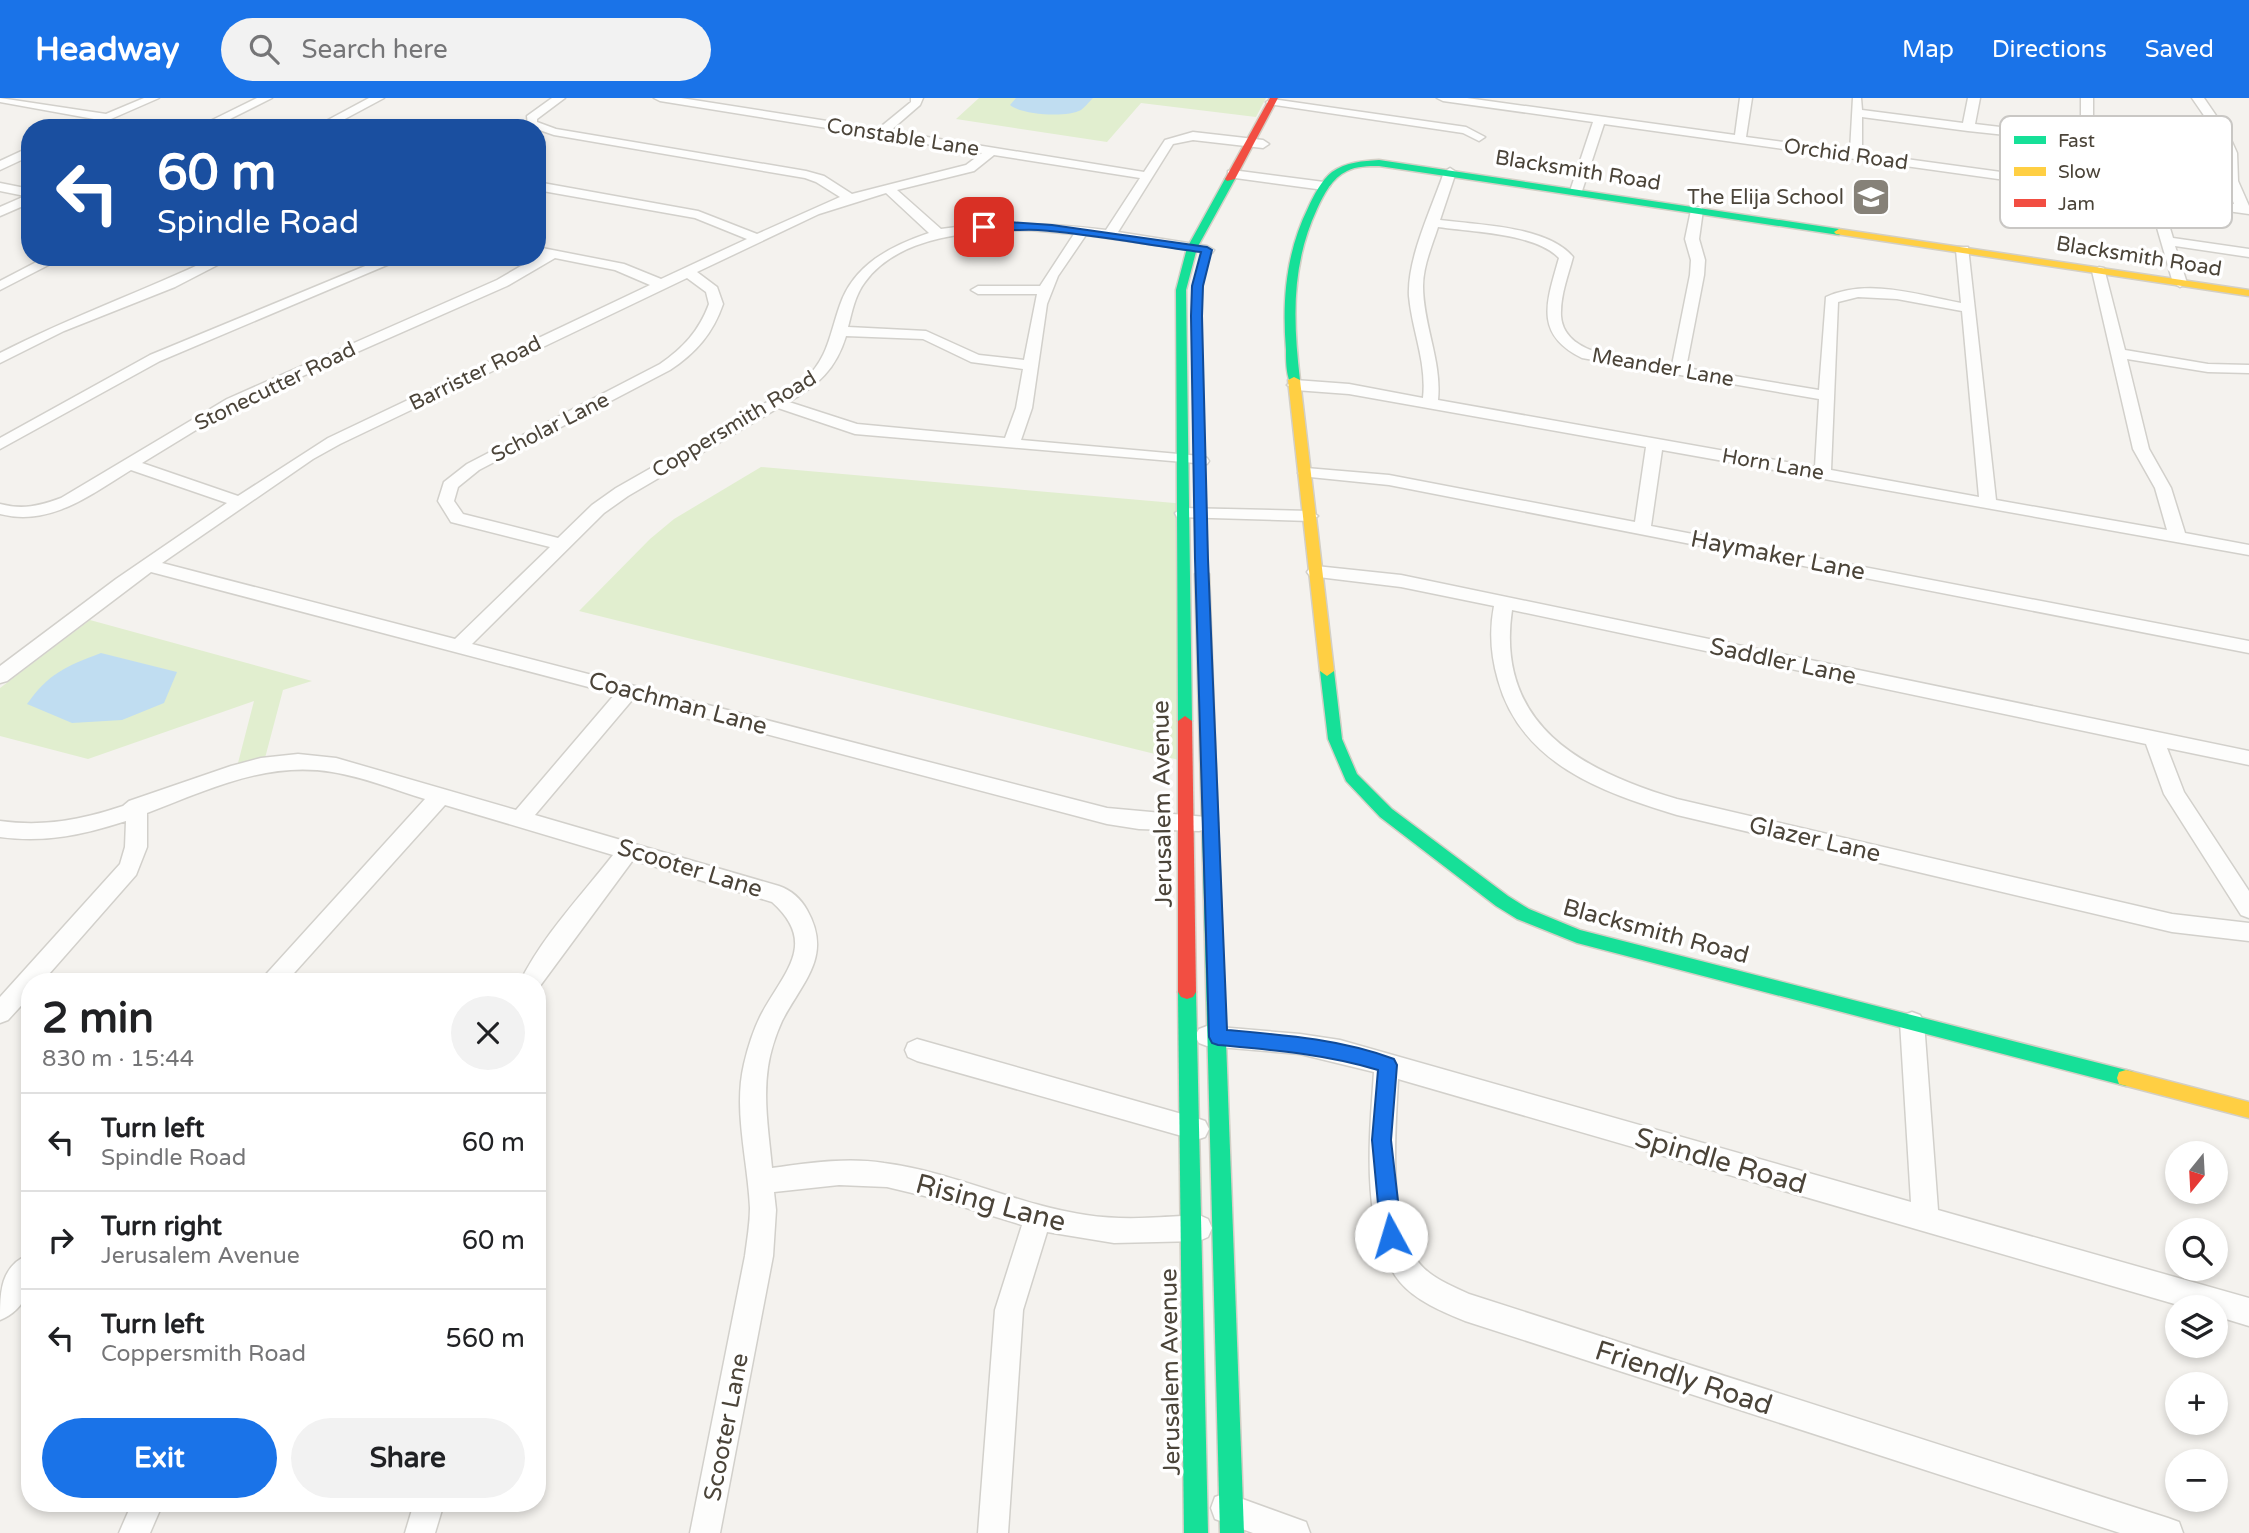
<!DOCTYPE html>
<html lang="en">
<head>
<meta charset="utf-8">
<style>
	body { margin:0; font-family:"Varela Round",sans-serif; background:#f2f2f2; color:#202124; height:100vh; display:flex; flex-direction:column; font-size:26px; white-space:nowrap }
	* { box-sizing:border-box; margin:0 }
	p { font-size:23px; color:#757577 }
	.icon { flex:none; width:38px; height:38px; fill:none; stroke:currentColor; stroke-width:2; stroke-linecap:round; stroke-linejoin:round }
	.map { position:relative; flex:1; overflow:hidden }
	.panel { position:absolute; left:21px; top:875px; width:525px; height:539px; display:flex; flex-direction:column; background:#fff; border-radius:28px; box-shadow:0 4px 10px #0003 }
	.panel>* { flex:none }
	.guide { position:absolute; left:21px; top:21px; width:525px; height:147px; border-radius:28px; box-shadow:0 4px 10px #0003; background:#1a4fa0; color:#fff; overflow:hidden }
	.needle { width:46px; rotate:198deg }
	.buttons { position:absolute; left:2165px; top:1043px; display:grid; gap:14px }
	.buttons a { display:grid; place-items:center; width:63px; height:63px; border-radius:50%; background:#fff; box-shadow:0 4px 10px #0003; font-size:35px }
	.pin { position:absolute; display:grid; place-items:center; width:60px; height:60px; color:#fff; margin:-30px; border-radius:14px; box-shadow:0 4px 10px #0006 }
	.me { position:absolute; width:77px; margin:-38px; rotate:354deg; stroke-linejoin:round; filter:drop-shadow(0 0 5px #0008) }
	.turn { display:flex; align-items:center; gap:24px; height:147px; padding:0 21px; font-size:32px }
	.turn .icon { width:91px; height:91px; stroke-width:2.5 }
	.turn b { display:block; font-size:49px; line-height:60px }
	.round { display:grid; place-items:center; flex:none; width:74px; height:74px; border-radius:37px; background:#f2f2f2 }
	.head { display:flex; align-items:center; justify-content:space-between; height:119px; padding:0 21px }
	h1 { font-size:42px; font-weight:700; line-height:52px }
	.button { display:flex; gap:14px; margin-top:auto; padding:14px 21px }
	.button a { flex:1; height:80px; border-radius:42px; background:#1a73e8; color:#fff; font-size:28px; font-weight:700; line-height:80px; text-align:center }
	.button a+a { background:#f2f2f2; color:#202124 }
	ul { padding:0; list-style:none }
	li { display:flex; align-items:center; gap:21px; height:98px; padding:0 21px; border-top:2px solid #e0e0e0 }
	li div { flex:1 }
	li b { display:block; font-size:26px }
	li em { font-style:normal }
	header { display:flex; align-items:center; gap:42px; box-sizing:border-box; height:98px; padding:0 35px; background:#1a73e8; color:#fff }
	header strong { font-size:33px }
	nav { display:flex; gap:38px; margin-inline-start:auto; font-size:24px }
	.search { width:490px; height:63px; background:#f2f2f2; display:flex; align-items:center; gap:18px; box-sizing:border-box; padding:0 24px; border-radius:38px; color:#757577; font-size:26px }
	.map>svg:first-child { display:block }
	.green { fill:#e1eecf }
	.water { fill:#c0ddf1 }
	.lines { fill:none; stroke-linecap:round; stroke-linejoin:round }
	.street-casing { stroke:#d2d0cb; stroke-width:3 }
	.fast-casing { stroke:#d3cfc5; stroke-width:3 }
	.slow-casing { stroke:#d3cfc5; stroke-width:3 }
	.jam-casing { stroke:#d3cfc5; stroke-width:3 }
	.street { fill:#fdfdfc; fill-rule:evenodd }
	.fast { fill:#16e098; fill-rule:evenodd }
	.slow { fill:#ffcf43; fill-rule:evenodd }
	.jam { fill:#f24e42; fill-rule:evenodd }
	.route { fill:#1a73e8; stroke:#114b97; stroke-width:2 }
	.labels { text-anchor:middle; stroke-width:7; stroke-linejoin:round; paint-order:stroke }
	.far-street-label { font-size:21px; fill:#4b4439; stroke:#fff }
	.far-poi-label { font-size:21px; fill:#4b4439; stroke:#fff; text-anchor:end }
	.street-label { font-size:24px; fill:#4b4439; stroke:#fff }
	.near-street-label { font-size:28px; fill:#4b4439; stroke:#fff }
	.key { fill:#fff; stroke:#c9c7c4; stroke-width:2 }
	.key-label { font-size:19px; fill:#4b4439 }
</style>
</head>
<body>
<header>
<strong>Headway</strong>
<div class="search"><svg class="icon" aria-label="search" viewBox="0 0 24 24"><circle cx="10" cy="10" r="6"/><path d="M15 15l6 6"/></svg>Search here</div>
<nav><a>Map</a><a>Directions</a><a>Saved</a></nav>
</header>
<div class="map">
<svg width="2249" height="1435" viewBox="0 0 2249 1435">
	<rect width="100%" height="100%" fill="#f4f2ee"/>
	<g class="green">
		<polygon points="979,0 1266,0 1256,19 1141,5 1107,44 956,21"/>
		<polygon points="761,369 1186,406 1187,664 579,513 650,441 674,421"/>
		<polygon points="90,522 312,583 283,592 265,660 238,665 254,603 88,661 0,638 0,590"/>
	</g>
	<g class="water">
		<path d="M1016,0H1093C1090,3 1085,9 1081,12C1067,20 1022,17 1010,7Z"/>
		<path d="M101,555L177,574L164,605L122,622L72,625L27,606C48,576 66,568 101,555Z"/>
	</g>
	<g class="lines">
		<g class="street-casing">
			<g id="street">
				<polygon points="0,0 106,16 144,0 159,0 95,28 89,25 94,21 0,4"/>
				<polygon points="257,0 272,0 212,30 196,30"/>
				<polygon points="369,0 384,0 328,30 313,30"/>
				<path d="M552,0H565L537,21V24L556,31L806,73L824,78L852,96L966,67L982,55L660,3L654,0H681L878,31L911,4V0H923L920,7L890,33L1144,74L1165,42L1193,34L1263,42L1269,46L1263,50L1193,42L1173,46L1118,134L1207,148L1214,152L1212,155L1086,137L1058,178L1047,206L1032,310L1021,342L1201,358L1207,360L1209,363L1207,366L855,336L778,310L628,398L604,415L472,546L1107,710L1206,719L1210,725L1206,731L1199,733L1139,731L1107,726L633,601L535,717L779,788C791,792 801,801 807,812C833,858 803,883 782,923C776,936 770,955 768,969C763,1002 769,1037 772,1070C809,1065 847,1059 884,1065C954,1074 1017,1107 1086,1117C1124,1123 1162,1119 1199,1117L1208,1121L1212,1130L1208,1139L1199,1143L1114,1145L1047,1134L1023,1212L1008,1435H978L995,1212L1022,1127L937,1101L887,1089L839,1087L774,1094L776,1112L773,1158L720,1435H690L745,1158C747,1142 750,1126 750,1110C748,1063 733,1012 744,966C748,949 754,930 762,915C785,873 818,845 772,804L633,762L537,892V884H520C543,837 582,797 613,757L445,707L286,884H259L425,701C395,692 364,679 332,674C266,663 207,692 147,715V749L136,777L42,884H30V898L8,922L0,925V899L120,766L125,749L126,723C83,737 45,745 0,739V723C44,729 81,722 123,708L129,703L231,668L261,660L298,656L336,660L516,712L615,596L151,474L7,583L0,585V568L116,481L227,405L131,372C90,397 50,429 0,416V406C23,412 39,408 61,400L227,301L497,182L540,157H537V149L624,166L661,181L747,141L695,120L537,92V84L698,113L757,136L840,99L816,84L805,80L554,37L528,28L527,18ZM994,57L1140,80L1106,132C1050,125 997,123 941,131L897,92L974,73ZM886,95L929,135C891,148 854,166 840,207C829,238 829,258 804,283L616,390L592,407L558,440L463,416L454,403L458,389L479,372L670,272C696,255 713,235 723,206L717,189L697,174L819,116ZM1029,132L1074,136L1040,188H978L971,192L978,196H1037L1024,262L979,257L926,233L848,229C852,214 855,197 865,184C900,136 976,133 1029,132ZM555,160L615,172L650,187L328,340L238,398L142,365L237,307L507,188ZM687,180L706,194L709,206C699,233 683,250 660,266L467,366L444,384L438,403L451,424L550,449L455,541L162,465L313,361L340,346ZM846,238L923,241L971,264L1023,271L1016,310L1005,340L857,326L789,304C818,287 836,271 846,238Z"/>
				<polygon points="1437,0 1467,0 1735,37 1740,0 1752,0 1746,39 1850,53 1853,0 1861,0 1862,12 1963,25 1968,0 1980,0 1975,26 2076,38 2081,27 2081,0 2093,0 2093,27 2087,43 2083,45 1968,33 1862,19 1862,55 2234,106 2226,83 2225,55 2216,35 2192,0 2204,0 2228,35 2237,55 2238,83 2249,108 2249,116 2162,104 2173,140 2249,151 2249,159 2175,148 2187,185 2180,189 2173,185 2149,102 1604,26 1582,93 1576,97 1570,93 1593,24 1443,3"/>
				<polygon points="1272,1 1466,29 1485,39 1479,43 1463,35 1268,6 1266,4"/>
				<polygon points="30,49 30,58 0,72 0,63"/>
				<path d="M1450,70L1456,74L1440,122C1478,127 1548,128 1573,159C1568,178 1560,198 1561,218C1564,262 1639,261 1672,267L1690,177L1691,162L1685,141L1691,112L1693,109H1701L1703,112L1699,141L1705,162L1704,177L1686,270L1819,292L1826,199C1868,180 1918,197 1961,205L1956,152L1958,149H1968L1996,402L2167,432L2155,390L2133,351L2092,173L2099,169L2104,170L2125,252L2208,266L2249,267V275L2208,274L2127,261L2149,351L2171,390L2185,435L2249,447V457L1662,352L1651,428L2249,543V555L1389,387L1300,378L1298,375L1300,372L1306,370L1389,377L1635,424L1646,349L1349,296L1295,292L1287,287L1295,282L1349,286L1423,300C1427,264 1412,233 1409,198C1407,160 1432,110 1444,74ZM1438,129C1472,134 1535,135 1559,160C1547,203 1533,236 1582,260L1819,301L1815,369L1438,302C1442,263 1423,227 1423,188C1423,168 1432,148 1438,129ZM1858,199L1897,201L1962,213L1979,399L1831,372L1838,204Z"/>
				<polygon points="1232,72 1324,84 1330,88 1324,92 1228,79 1228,73"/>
				<polygon points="0,85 30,91 30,105 0,118 0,109 25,98 0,93"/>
				<polygon points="46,159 64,159 0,192 0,183"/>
				<path d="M215,159H233L175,189L64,233L0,265V255C70,219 144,193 215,159Z"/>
				<polygon points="387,159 406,159 160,263 0,351 0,340 150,257"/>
				<polygon points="1183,410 1310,413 1318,418 1310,423 1177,419 1175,415"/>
				<path d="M1316,468L1401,477L2249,653V667L2167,650L2184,694L2249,793V820L2241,817L2164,696L2146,646L1512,512C1495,627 1582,673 1677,701L2172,816L2249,825V843L2172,834L1677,717C1602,694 1521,666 1498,582C1491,558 1489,534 1494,508L1401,489L1310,478L1307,474L1310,470Z"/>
				<path d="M1912,914L1920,917L1924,924L1938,1112L2249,1200V1228L2216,1218V1209H2185L1398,981C1396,1030 1386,1124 1419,1165C1431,1180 1452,1188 1469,1196L2168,1420L2179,1424L2183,1435H2120L1465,1223C1443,1214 1416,1203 1400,1184C1359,1134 1370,1034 1374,974L1300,956L1207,948L1199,945L1195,938L1199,931L1207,928L1300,936L1340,942L1911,1104L1900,924L1904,917Z"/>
				<polygon points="917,941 1196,1020 1205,1023 1209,1031 1205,1039 1196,1042 917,963 908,959 905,952 908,945"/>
				<path d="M30,1156C30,1184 31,1209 0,1222C0,1194 0,1168 30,1156Z"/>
				<polygon points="1226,1395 1306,1424 1310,1435 1253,1435 1215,1421 1211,1410 1215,1399"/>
				<polygon points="132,1405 163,1405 150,1435 119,1435"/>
				<polygon points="414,1405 444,1405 435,1435 405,1435"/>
			</g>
		</g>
		<g class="fast-casing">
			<g id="fast">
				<path d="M1379,62L1839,131L1844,134L1839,137L1379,68C1368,68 1357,68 1347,73C1332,80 1324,96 1317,111C1291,167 1293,222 1300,282L1290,284C1286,275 1286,263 1286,252C1282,202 1286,155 1308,110C1314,97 1321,83 1332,74C1346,64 1363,63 1379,62Z"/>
				<polygon points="1230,78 1235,81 1197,150 1186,192 1192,623 1185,628 1178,623 1176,192 1187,150 1225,81"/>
				<polygon points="1327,568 1334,573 1342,641 1357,676 1392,711 1508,798 1529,811 1580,832 2126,972 2133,974 2135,980 2133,986 2126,988 1577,845 1517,821 1496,808 1380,719 1346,683 1328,641 1320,573"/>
				<polygon points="1210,719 1216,721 1218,725 1244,1435 1220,1435 1202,725 1204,721"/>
				<polygon points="1187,887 1193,889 1196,894 1208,1435 1184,1435 1178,894 1181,889"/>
			</g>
		</g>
		<g class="slow-casing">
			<g id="slow">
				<polygon points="1839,131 2249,192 2249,198 1836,136 1834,134"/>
				<polygon points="1294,279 1300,282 1334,573 1327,578 1320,573 1288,282"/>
				<polygon points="1202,472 1209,476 1218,725 1216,729 1204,729 1202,725 1195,476"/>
				<polygon points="2126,972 2249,1004 2249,1020 2119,986 2117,980 2119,974"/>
			</g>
		</g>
		<g class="jam-casing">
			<g id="jam">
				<polygon points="1270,0 1278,0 1235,81 1227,83 1225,81"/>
				<polygon points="1185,618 1192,623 1196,894 1193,899 1187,901 1181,899 1178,894 1178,623"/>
			</g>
		</g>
		<use href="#street" class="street"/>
		<use href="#fast" class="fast"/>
		<use href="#slow" class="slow"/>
		<use href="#jam" class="jam"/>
	</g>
	<path class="route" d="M1009,124L1052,127L1207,149L1212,152L1203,188L1202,218L1208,461L1227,932C1284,937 1340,941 1394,961L1397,967L1391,1042L1402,1138L1399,1145L1391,1148L1384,1145L1381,1138L1372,1042L1378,972C1325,956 1273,952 1218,947L1212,945L1209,939L1195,461L1191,218L1192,188L1201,154C1147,147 1092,136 1038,132C1025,131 987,134 979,129L984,126Z"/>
	<defs>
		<g id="school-square" transform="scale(2.0125)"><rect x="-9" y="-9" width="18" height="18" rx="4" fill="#868178" stroke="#fff"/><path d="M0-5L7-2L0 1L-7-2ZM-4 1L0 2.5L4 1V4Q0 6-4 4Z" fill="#fff"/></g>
	</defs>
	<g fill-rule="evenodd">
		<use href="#school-square" x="1871" y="99"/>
	</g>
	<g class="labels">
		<g class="far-street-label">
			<text transform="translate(903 39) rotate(9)" y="7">Constable Lane</text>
			<text transform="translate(1846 56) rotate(8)" y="7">Orchid Road</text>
			<text transform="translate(1578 72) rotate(9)" y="7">Blacksmith Road</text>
			<text transform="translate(2139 158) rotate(9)" y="7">Blacksmith Road</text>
			<text transform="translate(1663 269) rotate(10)" y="7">Meander Lane</text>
			<text transform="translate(475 275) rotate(-26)" y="7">Barrister Road</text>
			<text transform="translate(275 288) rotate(-26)" y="7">Stonecutter Road</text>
			<text transform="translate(734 326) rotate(-31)" y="7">Coppersmith Road</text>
			<text transform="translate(550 329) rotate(-27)" y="7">Scholar Lane</text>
			<text transform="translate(1773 366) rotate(10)" y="7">Horn Lane</text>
		</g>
		<g class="far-poi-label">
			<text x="1844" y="106">The Elija School</text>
		</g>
		<g class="street-label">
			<text transform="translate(1778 457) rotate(11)" y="8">Haymaker Lane</text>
			<text transform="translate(1783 563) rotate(12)" y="8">Saddler Lane</text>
			<text transform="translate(678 605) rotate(15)" y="8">Coachman Lane</text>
			<text transform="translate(1162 706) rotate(-91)" y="8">Jerusalem Avenue</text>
			<text transform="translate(1815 741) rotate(13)" y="8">Glazer Lane</text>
			<text transform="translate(690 770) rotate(17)" y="8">Scooter Lane</text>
			<text transform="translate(1656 833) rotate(15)" y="8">Blacksmith Road</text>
			<text transform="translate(1170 1274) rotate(-91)" y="8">Jerusalem Avenue</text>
			<text transform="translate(726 1329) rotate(-79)" y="8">Scooter Lane</text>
		</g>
		<g class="near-street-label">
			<text transform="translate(1721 1062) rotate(16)" y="10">Spindle Road</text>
			<text transform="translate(991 1104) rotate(15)" y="10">Rising Lane</text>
			<text transform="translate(1684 1279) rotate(18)" y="10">Friendly Road</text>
		</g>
	</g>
	<rect x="2000" y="18" width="232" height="112" rx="10" class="key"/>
	<rect x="2014" y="38" width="32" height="8" fill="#16e098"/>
	<rect x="2014" y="69" width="32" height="9" fill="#ffcf43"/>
	<rect x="2014" y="101" width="32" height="8" fill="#f24e42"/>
	<g class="key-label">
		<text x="2058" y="49">Fast</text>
		<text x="2058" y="80">Slow</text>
		<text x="2058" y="112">Jam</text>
	</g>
</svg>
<div class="buttons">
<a><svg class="needle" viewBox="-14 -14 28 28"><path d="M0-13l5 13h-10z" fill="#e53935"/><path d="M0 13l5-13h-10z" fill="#757577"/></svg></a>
<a><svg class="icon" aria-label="search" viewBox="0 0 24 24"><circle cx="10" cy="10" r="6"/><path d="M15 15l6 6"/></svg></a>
<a><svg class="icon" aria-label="layers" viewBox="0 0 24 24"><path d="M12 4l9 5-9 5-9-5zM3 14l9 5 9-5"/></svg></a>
<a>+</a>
<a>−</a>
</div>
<div class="pin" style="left:984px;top:129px;background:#d93025"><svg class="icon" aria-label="arrive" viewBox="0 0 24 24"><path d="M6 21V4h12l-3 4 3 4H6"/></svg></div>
<svg class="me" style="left:1391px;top:1138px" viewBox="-20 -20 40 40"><circle r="19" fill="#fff"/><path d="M0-13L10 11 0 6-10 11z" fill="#1a73e8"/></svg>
<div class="guide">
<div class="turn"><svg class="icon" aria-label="left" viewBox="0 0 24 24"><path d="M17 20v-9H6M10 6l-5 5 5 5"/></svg><div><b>60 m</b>Spindle Road</div></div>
</div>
<section class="panel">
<div class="head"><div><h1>2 min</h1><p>830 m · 15:44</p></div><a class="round"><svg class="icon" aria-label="close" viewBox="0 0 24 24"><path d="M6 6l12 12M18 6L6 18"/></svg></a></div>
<ul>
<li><svg class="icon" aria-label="left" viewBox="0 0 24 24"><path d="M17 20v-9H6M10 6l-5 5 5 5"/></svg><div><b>Turn left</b><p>Spindle Road</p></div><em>60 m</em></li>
<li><svg class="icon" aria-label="right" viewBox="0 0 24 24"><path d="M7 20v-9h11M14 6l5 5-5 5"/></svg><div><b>Turn right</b><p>Jerusalem Avenue</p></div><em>60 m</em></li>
<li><svg class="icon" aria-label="left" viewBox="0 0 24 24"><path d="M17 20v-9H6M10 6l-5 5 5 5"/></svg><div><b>Turn left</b><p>Coppersmith Road</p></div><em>560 m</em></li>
</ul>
<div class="button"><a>Exit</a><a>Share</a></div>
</section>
</div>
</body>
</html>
